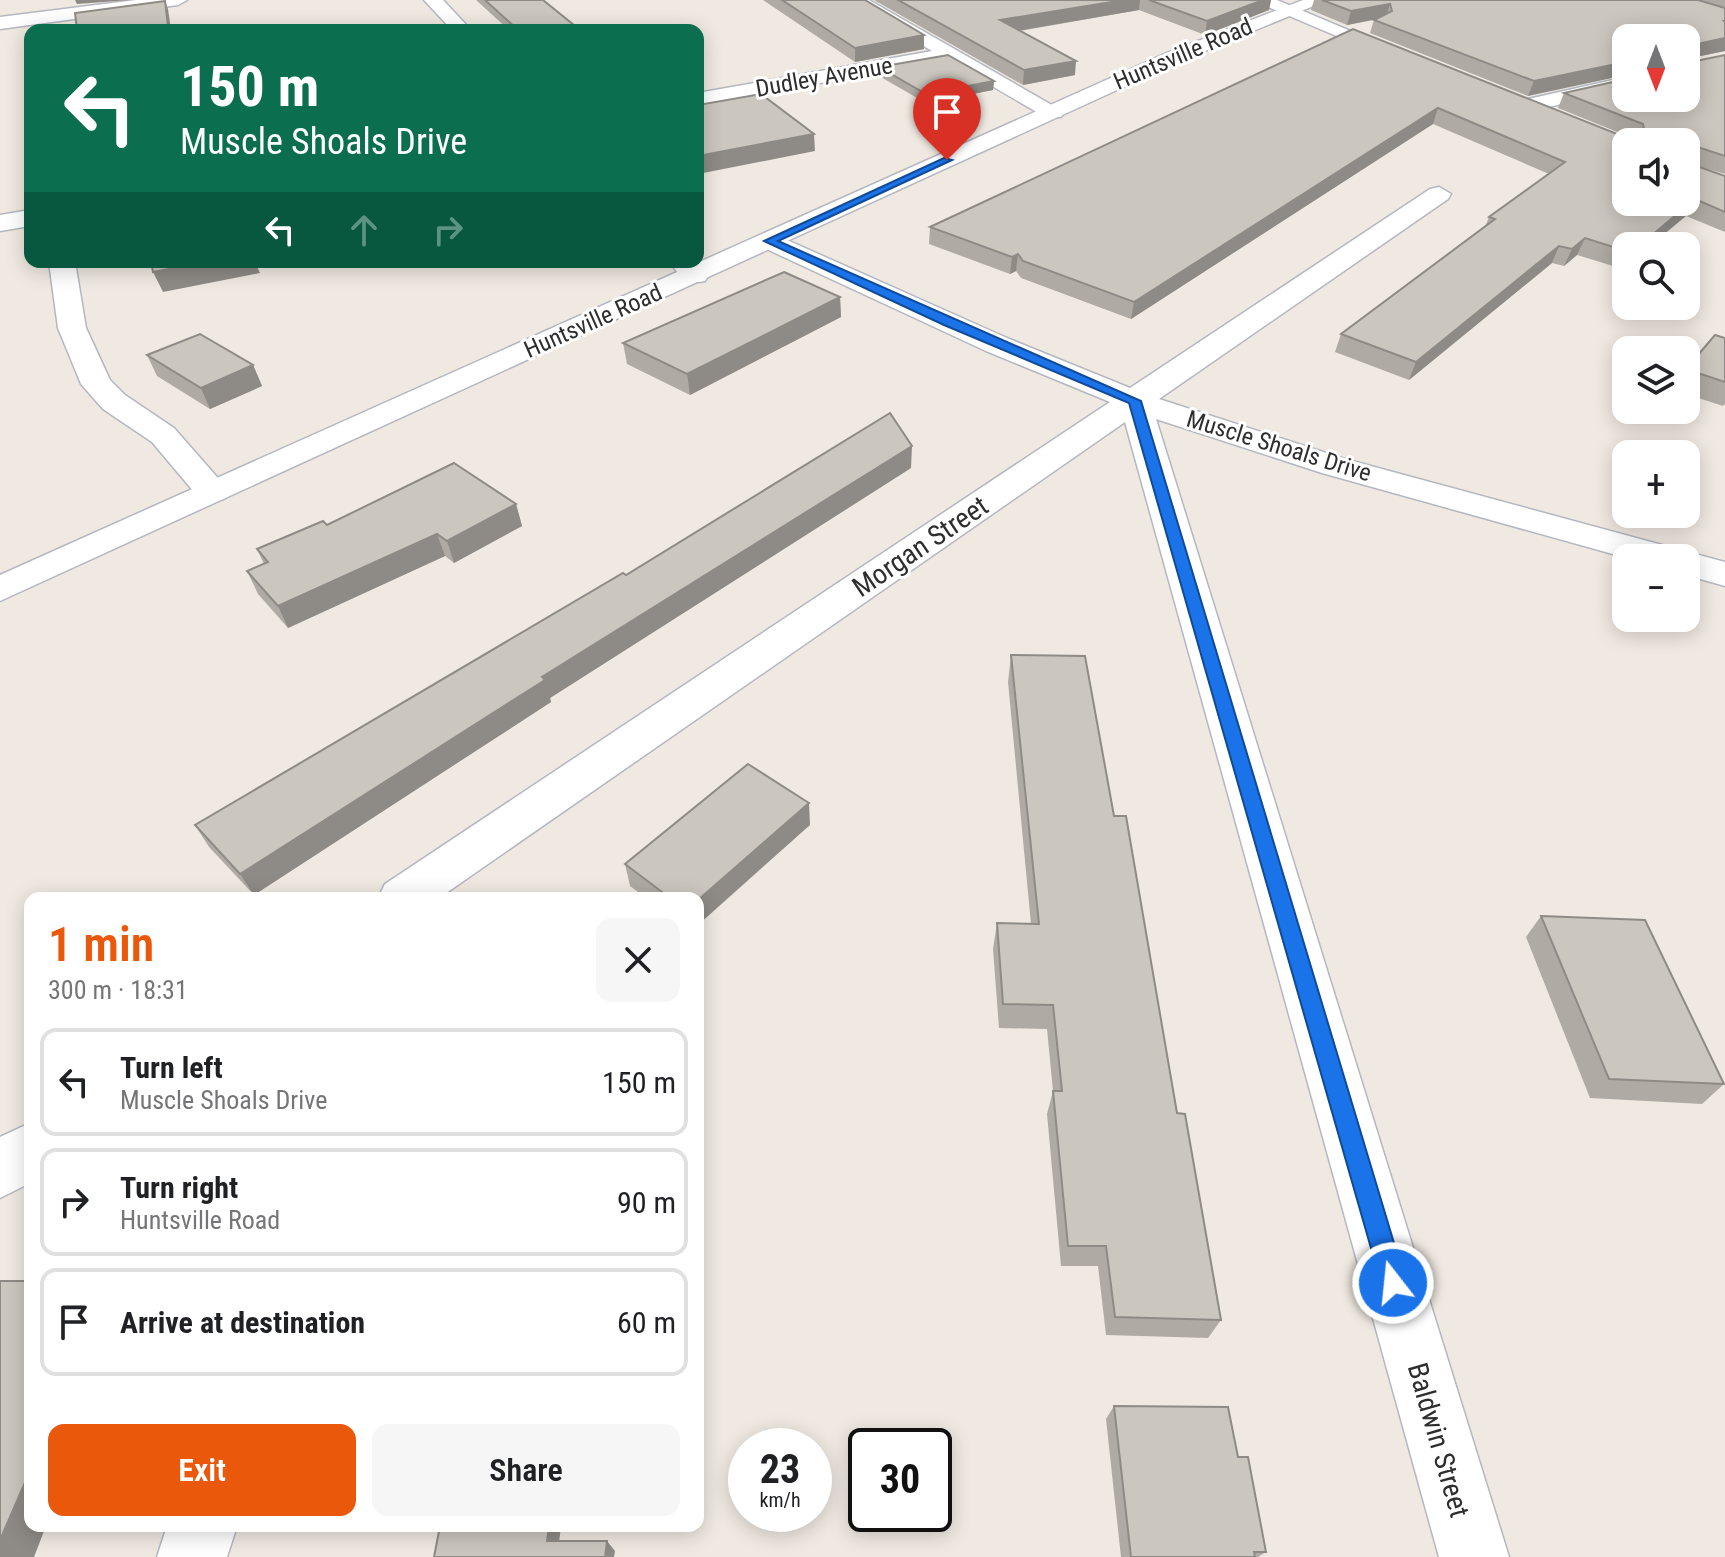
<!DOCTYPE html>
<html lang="en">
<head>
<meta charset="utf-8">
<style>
	body { margin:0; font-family:"Roboto Condensed",sans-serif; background:#f6f6f6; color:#202124; height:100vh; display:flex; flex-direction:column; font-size:30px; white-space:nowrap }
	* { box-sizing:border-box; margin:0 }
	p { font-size:26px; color:#757577 }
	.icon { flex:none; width:44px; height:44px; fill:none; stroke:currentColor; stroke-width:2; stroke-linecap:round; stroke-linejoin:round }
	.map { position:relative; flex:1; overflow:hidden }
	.drawer { position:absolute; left:24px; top:892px; width:680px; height:640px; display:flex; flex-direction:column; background:#fff; border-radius:16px; box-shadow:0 4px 20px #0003 }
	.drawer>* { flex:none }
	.banner { position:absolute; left:24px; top:24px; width:680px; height:244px; border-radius:16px; box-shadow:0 4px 20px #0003; background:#0b6e4f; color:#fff; overflow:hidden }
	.needle { width:52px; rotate:180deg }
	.buttons { position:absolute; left:1612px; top:24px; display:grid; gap:16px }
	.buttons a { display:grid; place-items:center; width:88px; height:88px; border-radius:16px; background:#fff; box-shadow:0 4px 20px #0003; font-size:40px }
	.speed { position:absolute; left:728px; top:1428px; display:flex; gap:16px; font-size:40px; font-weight:700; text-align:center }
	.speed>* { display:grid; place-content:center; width:104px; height:104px; border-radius:50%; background:#fff; box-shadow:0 4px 20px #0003; line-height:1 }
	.speed small { font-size:20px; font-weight:400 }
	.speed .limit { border:4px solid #111; border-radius:12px; background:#fff; color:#111 }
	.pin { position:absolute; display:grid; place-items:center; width:68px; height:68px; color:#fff; margin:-82px -34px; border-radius:50% 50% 50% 0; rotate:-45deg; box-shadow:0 0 8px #0007 }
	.pin .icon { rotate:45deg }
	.me { position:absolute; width:88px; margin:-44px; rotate:344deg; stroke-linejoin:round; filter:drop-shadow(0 0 6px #0008) }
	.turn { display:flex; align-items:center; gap:28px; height:168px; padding:0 24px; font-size:36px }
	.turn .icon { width:104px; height:104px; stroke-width:2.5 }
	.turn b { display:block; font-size:56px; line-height:68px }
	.lanes { display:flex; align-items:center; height:76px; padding:0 24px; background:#0003; justify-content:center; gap:40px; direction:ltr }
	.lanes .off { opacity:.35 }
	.round { display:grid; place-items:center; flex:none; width:84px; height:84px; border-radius:16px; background:#f6f6f6 }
	.headline { display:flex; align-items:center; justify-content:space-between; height:136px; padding:0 24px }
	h1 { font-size:48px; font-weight:600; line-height:60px; color:#ea580c }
	.cta { display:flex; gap:16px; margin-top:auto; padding:16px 24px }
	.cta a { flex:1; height:92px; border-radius:16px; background:#ea580c; color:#fff; font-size:32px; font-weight:600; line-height:92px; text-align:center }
	.cta a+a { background:#f6f6f6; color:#202124 }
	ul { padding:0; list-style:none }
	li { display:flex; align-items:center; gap:24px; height:108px; margin:0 16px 12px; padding:0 8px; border:4px solid #e0e0e0; border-radius:16px }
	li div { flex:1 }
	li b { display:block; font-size:30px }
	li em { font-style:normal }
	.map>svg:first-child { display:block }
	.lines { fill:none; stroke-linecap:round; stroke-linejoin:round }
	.street-casing { stroke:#b4b7c1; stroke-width:3 }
	.secondary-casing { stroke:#b4b7c1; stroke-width:3 }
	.street { fill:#fff; fill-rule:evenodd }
	.secondary { fill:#fff; fill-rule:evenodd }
	.wall { fill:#afaba4 }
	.shaded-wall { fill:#8e8b86 }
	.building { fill:#cbc7bf; stroke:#8e8b86; stroke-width:2; fill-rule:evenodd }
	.route { fill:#1a73e8; stroke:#114b97; stroke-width:2 }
	.labels { text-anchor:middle; stroke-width:6; stroke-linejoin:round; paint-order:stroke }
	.far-street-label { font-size:24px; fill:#2e2e2e; stroke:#fff }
	.street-label { font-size:28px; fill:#2e2e2e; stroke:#fff }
</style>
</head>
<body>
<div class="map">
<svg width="1725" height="1557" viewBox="0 0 1725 1557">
	<rect width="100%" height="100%" fill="#efe9e1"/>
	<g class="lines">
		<g class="street-casing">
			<g id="street">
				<polygon points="136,0 187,0 178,5 0,29 0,17"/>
				<polygon points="424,0 443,0 471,30 452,30"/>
				<polygon points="847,0 869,0 1064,112 1061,117 1045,117 948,60 698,105 698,93 932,51"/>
				<polygon points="1252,0 1277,0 1410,56 1407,60 1393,60"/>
				<polygon points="1626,77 1626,89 1527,112 1516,106 1519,101"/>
				<polygon points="1439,187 1451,194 1448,199 1159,399 1345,459 1725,562 1725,586 1686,575 1686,558 1627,558 1322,473 1156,419 1509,1557 1439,1557 1125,422 439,898 378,898 385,884 1110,402 986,351 760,246 756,241 760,236 778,236 1007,338 1130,388 1430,189"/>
				<polygon points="30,210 30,226 0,231 0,215"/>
				<polygon points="49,262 75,262 86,328 110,380 125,395 174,428 224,485 229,492 224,499 212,502 200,499 152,442 103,409 81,384 58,328"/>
				<path d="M670,262H698L709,275L705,281C687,285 679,276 670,262Z"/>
				<polygon points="30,1123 30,1183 0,1198 0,1137"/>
				<polygon points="167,1526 237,1526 227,1557 157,1557"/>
			</g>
		</g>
		<g class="secondary-casing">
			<polygon id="secondary" points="1303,0 1328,0 1176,63 0,601 0,575 1162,55"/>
		</g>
		<use href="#street" class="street"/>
		<use href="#secondary" class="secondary"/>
	</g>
	<g class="wall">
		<polygon points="476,0 543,0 580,30 509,30"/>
		<polygon points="763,0 865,0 924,49 855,62"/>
		<polygon points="874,0 1271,0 1269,10 1205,35 1139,10 1020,31 1075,75 1023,85"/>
		<polygon points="1314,0 1725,0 1725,51 1691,58 1691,62 1725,55 1725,174 1691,164 1725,176 1725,232 1686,216 1626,246 1626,267 1623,269 1577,255 1564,266 1552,263 1409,380 1335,352 1341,334 1485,227 1489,217 1549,174 1433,124 1131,319 1021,278 1016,271 1010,274 929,244 930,227 1353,29 1631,140 1632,138 1558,108 1564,93 1626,98 1686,38 1528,96 1370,33 1374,20 1347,25 1311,10"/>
		<polygon points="879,67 994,81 993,90 926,103 879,76"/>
		<polygon points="840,297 841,317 690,395 627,364 623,343"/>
		<polygon points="1725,338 1725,404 1723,406 1686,394 1686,370"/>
		<polygon points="147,355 253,365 262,386 210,409 157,376"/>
		<polygon points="911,468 550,698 551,702 254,895 209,847 195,825 626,575"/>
		<polygon points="516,504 522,526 454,563 445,556 288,628 258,594 247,571 264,564 257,549 327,525"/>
		<polygon points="1011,655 1114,816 1221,1320 1208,1338 1106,1335 1098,1266 1061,1266 1047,1114 1053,1091 1047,1029 999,1028 993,949 997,923 1031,924 1008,682"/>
		<polygon points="810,825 698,898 646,898 630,886 625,864"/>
		<polygon points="1541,916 1724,1084 1702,1104 1590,1098 1526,937"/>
		<polygon points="1114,1406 1238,1457 1266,1552 1258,1557 1121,1557 1106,1419"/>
	</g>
	<g class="shaded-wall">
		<polygon points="75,0 130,0 77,4"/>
		<polygon points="1124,0 1140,0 1139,10 999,34 1000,20"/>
		<polygon points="1263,0 1271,0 1269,10 1205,35 1207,21"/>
		<polygon points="165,1 168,9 171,30 150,30"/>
		<polygon points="1390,4 1386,17 1347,25 1351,11"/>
		<polygon points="924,35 924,49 855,62 855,48"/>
		<polygon points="1725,38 1725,51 1686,59 1692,45"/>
		<polygon points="1076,61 1075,75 1023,85 1024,70"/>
		<polygon points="1626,62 1626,75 1528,96 1534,81"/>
		<polygon points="994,81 993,90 926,103 926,94"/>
		<polygon points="1438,108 1433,124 1131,319 1134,302"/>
		<polygon points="814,134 815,151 698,174 698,156"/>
		<polygon points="1695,199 1686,216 1650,246 1639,246"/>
		<polygon points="1585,238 1577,255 1564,266 1572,249"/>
		<polygon points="1559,246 1552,263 1409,380 1416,362"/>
		<polygon points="1018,254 1016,271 1010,274 1012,257"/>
		<polygon points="206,262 255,262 260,273 163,292 153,272"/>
		<polygon points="840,297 841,317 690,395 687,374"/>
		<polygon points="253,365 262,386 210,409 201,388"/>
		<polygon points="912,446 911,468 550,698 551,702 254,895 240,874 542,677"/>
		<polygon points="516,504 522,526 454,563 447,541"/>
		<polygon points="437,534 445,556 288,628 278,606"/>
		<polygon points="809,803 810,825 698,925 698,900"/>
		<polygon points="30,1471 30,1526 46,1526 34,1557 0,1557 0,1540"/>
		<polygon points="549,1526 561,1526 558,1551 547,1541"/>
		<polygon points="607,1541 615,1551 614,1557 605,1557"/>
	</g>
	<g class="building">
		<polygon points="485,0 543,0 580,30 518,30"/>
		<polygon points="782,0 865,0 924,35 855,48"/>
		<polygon points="898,0 1124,0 1000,20 1076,61 1024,70"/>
		<polygon points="1149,0 1263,0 1207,21"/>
		<path d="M1322,0H1698L1725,8V21H1724L1725,22V38L1692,45L1691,62L1725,55V156L1692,145L1691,164L1725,176V212L1695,199L1639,246H1626V251L1585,238L1572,249L1559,246L1416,362L1341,334L1495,219L1489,217L1565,162L1438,108L1134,302L1023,261L1018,254L1012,257L930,227L1353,29L1632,140L1636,130L1644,129L1643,124L1564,93L1626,79V98H1686V38H1626V62L1534,81L1374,20L1392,11L1390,4L1351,11ZM1626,142H1686V202H1626Z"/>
		<polygon points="165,1 168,26 150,30 77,30 75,13"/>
		<polygon points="948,55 994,81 926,94 879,67"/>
		<polygon points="761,94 814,134 698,156 698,105"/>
		<polygon points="151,262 206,262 153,272"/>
		<polygon points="784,272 840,297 687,374 623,343"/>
		<polygon points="200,334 253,365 201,388 147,355"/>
		<polygon points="1715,335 1725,338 1725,382 1686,369"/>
		<polygon points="890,413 912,446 542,677 545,680 240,874 195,825 623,573 626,575"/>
		<polygon points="454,463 516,504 447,541 437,534 278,606 247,571 268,562 257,549 323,521 327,525"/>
		<polygon points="1011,655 1085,656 1114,816 1126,816 1177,1113 1185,1114 1221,1320 1115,1317 1106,1246 1068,1246 1053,1091 1062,1091 1053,1005 1003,1004 997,923 1039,924"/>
		<polygon points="748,764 809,803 698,900 698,898 670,898 625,864"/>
		<polygon points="1541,916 1645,920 1724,1084 1609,1079"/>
		<polygon points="0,1281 30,1281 30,1471 0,1540"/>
		<polygon points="1114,1406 1228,1407 1238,1457 1248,1457 1266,1552 1254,1552 1255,1557 1131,1557"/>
		<polygon points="440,1526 549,1526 547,1541 607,1541 605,1557 434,1557"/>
	</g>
	<polygon class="route" points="944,158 952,160 778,241 1141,401 1406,1283 1402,1292 1393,1296 1384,1292 1381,1283 1129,403 944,325 764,241"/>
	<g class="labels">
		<g class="far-street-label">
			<text transform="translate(1183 54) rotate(-23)" y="8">Huntsville Road</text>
			<text transform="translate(824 77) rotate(-10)" y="8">Dudley Avenue</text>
			<text transform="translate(593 321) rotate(-24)" y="8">Huntsville Road</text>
			<text transform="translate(1279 446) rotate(17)" y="8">Muscle Shoals Drive</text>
		</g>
		<g class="street-label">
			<text transform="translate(920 546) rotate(-34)" y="10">Morgan Street</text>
			<text transform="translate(1439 1440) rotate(74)" y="10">Baldwin Street</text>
		</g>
	</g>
</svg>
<div class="buttons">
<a><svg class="needle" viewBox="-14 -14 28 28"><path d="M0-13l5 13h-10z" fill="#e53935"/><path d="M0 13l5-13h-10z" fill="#757577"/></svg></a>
<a><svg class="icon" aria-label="sound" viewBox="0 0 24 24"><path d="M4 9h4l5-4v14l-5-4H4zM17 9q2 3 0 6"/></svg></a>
<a><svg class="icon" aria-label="search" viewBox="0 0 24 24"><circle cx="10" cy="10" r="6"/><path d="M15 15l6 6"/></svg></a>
<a><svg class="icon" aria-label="layers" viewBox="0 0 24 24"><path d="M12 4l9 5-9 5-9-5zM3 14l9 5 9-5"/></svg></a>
<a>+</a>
<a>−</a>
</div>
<div class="speed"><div>23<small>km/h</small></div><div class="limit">30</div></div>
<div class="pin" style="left:947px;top:160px;background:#d93025"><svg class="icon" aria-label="arrive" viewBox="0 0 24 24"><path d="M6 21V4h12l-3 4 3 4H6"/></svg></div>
<svg class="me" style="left:1393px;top:1283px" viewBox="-20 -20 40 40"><circle r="17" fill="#1a73e8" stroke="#fff" stroke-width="3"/><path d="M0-11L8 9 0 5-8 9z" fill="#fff"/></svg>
<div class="banner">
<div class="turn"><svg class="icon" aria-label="left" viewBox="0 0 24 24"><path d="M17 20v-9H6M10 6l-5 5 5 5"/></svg><div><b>150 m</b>Muscle Shoals Drive</div></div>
<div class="lanes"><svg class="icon" aria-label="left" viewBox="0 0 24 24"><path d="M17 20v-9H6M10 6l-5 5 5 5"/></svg><svg class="icon off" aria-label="ahead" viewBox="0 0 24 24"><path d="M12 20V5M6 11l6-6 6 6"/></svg><svg class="icon off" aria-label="right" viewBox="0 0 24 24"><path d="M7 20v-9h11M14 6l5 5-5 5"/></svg></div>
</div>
<section class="drawer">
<div class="headline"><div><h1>1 min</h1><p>300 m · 18:31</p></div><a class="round"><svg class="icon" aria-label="close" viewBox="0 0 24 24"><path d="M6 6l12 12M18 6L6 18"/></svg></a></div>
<ul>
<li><svg class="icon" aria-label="left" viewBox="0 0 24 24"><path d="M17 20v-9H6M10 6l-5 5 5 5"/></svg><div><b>Turn left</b><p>Muscle Shoals Drive</p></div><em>150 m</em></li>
<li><svg class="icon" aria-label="right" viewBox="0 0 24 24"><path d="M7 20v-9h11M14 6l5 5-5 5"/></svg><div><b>Turn right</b><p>Huntsville Road</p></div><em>90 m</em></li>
<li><svg class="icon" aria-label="arrive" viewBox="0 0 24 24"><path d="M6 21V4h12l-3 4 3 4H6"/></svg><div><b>Arrive at destination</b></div><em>60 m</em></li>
</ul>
<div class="cta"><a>Exit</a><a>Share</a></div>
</section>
</div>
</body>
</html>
